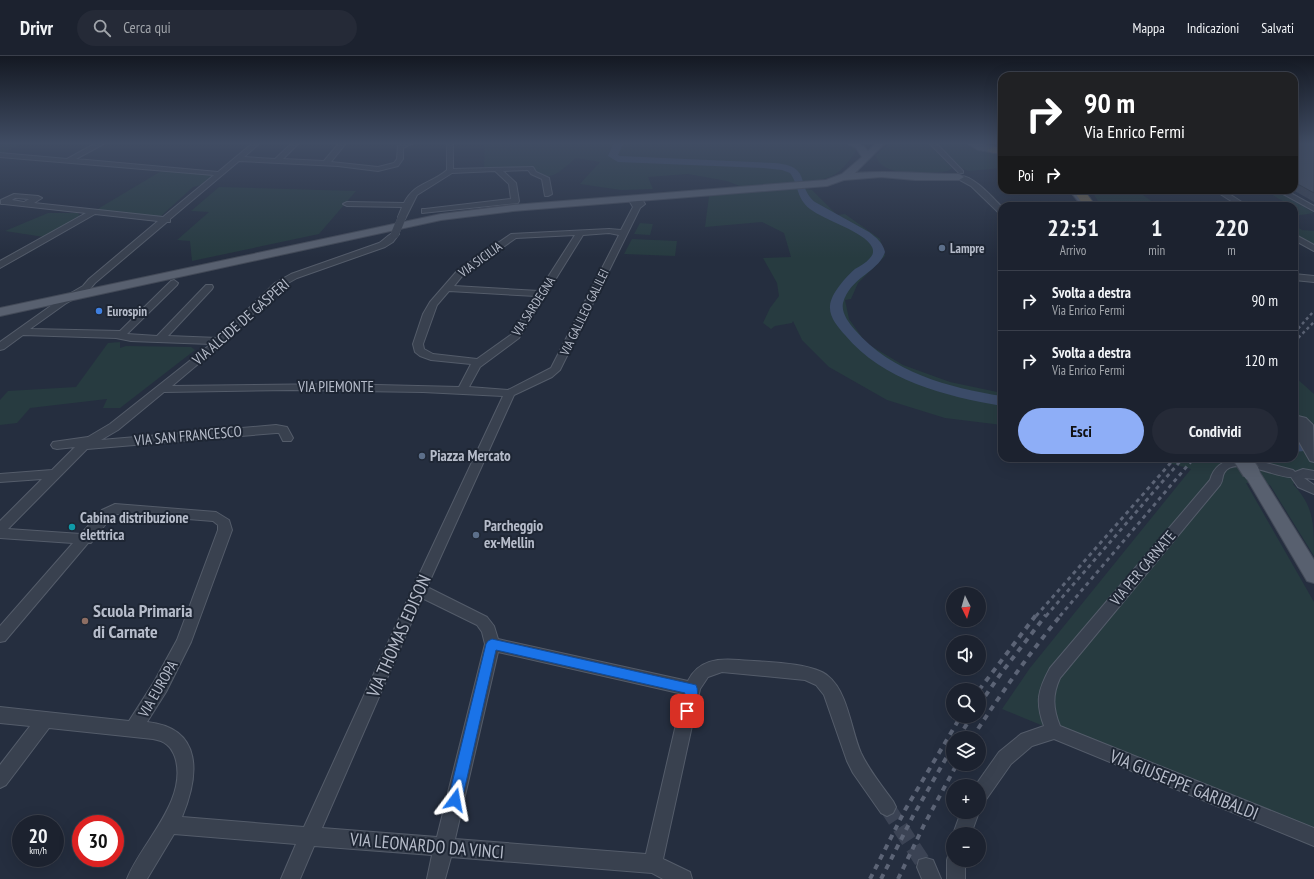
<!DOCTYPE html>
<html lang="it">
<head>
<meta charset="utf-8">
<style>
	body { margin:0; font-family:"PT Sans Narrow",sans-serif; background:#252a37; color:#f1f3f6; height:100vh; display:flex; flex-direction:column; font-size:15px; white-space:nowrap }
	* { box-sizing:border-box; margin:0 }
	p { font-size:13px; color:#a0a4aa }
	.icon { flex:none; width:22px; height:22px; fill:none; stroke:currentColor; stroke-width:2; stroke-linecap:round; stroke-linejoin:round }
	.map { position:relative; flex:1; overflow:hidden }
	.sheet { position:absolute; left:998px; top:146px; width:300px; height:260px; display:flex; flex-direction:column; background:#1c222f; border-radius:12px; box-shadow:0 4px 16px #0002,0 0 0 1px #3a3f4b }
	.sheet>* { flex:none }
	.hud { position:absolute; left:998px; top:16px; width:300px; height:122px; border-radius:12px; box-shadow:0 4px 16px #0002,0 0 0 1px #3a3f4b; background:#202124; color:#fff; overflow:hidden }
	.needle { width:26px; rotate:175deg }
	.controls { position:absolute; left:946px; top:531px; display:grid; gap:8px }
	.controls a { display:grid; place-items:center; width:40px; height:40px; border-radius:50%; background:#1c222f; box-shadow:0 4px 16px #0002,0 0 0 1px #3a3f4b; font-size:20px }
	.speed { position:absolute; left:12px; top:759px; display:flex; gap:8px; font-size:20px; font-weight:700; text-align:center }
	.speed>* { display:grid; place-content:center; width:52px; height:52px; border-radius:50%; background:#1c222f; box-shadow:0 4px 16px #0002,0 0 0 1px #3a3f4b; line-height:1 }
	.speed small { font-size:10px; font-weight:400 }
	.speed .limit { border:6px solid #d22; background:#fff; color:#111 }
	.pin { position:absolute; display:grid; place-items:center; width:34px; height:34px; color:#fff; margin:-17px; border-radius:8px; box-shadow:0 2px 6px #0006 }
	.me { position:absolute; width:44px; margin:-22px; rotate:13deg; stroke-linejoin:round; filter:drop-shadow(0 0 3px #0008) }
	.turn { display:flex; align-items:center; gap:14px; height:84px; padding:0 20px; font-size:18px }
	.turn .icon { width:52px; height:52px; stroke-width:2.5 }
	.turn b { display:block; font-size:28px; line-height:34px }
	.then { display:flex; align-items:center; height:38px; padding:0 20px; background:#0003; gap:8px; font-size:15px }
	.eta { display:flex; justify-content:space-evenly; align-items:center; height:68px; text-align:center }
	.eta b { font-size:24px; font-weight:800; line-height:28px }
	.cta { display:flex; gap:8px; margin-top:auto; padding:8px 20px }
	.cta a { flex:1; height:46px; border-radius:24px; background:#8eaef7; color:#111; font-size:16px; font-weight:800; line-height:46px; text-align:center }
	.cta a+a { background:#252a37; color:#f1f3f6 }
	ul { padding:0; list-style:none }
	li { display:flex; align-items:center; gap:12px; height:60px; padding:0 20px; border-top:1px solid #3a3f4b }
	li div { flex:1 }
	li b { display:block; font-size:15px }
	li em { font-style:normal }
	header { display:flex; align-items:center; gap:24px; box-sizing:border-box; height:56px; padding:0 20px; background:#1c222f; border-bottom:1px solid #3a3f4b }
	header strong { font-size:19px }
	nav { display:flex; gap:22px; margin-inline-start:auto; font-size:14px }
	.search { width:280px; height:36px; background:#252a37; display:flex; align-items:center; gap:10px; box-sizing:border-box; padding:0 14px; border-radius:22px; color:#a0a4aa; font-size:15px }
	.map>svg:first-child { display:block }
	.green { fill:#273b40 }
	.lines { fill:none; stroke-linecap:round; stroke-linejoin:round }
	.river { fill:#3b4b68; fill-rule:evenodd }
	.minor-tunnel { stroke:#3b4354; stroke-width:16; stroke-dasharray:16 8; stroke-linecap:butt }
	.minor-casing { stroke:#545c6a; stroke-width:2 }
	.major-casing { stroke:#434a58; stroke-width:2 }
	.highway-casing { stroke:#414957; stroke-width:2 }
	.minor { fill:#39414f; fill-rule:evenodd }
	.major { fill:#58606f; fill-rule:evenodd }
	.highway { fill:#756c57; fill-rule:evenodd }
	.rail-far2 { stroke:#5c6476; stroke-width:2.5; stroke-dasharray:3 3; stroke-linecap:butt }
	.rail-far1 { stroke:#5c6476; stroke-width:3; stroke-dasharray:4 4; stroke-linecap:butt }
	.rail { stroke:#5c6476; stroke-width:4; stroke-dasharray:5.5 5.5; stroke-linecap:butt }
	.minor-bridge-casing { stroke:#545c6a; stroke-width:8; stroke-linecap:butt }
	.major-bridge-casing { stroke:#434a58; stroke-width:19; stroke-linecap:butt }
	.minor-bridge { stroke:#39414f; stroke-width:8 }
	.major-bridge { stroke:#58606f; stroke-width:17 }
	.wall { fill:#394151 }
	.building { fill:#424c5e; stroke:#2e3542 }
	.route { fill:#1a73e8; stroke:#114b97 }
	.service-dot { fill:#5c6f8a; stroke:#1e2634; stroke-width:1.5 }
	.shop-dot { fill:#3f7fe0; stroke:#1e2634; stroke-width:1.5 }
	.culture-dot { fill:#0f9aa8; stroke:#1e2634; stroke-width:1.5 }
	.education-dot { fill:#8d6e63; stroke:#1e2634; stroke-width:1.5 }
	.labels { text-anchor:middle; stroke-width:4; stroke-linejoin:round; paint-order:stroke }
	.far-poi-label { font-size:13px; font-weight:bold; fill:#b6bcca; stroke:#1e2634; text-anchor:start }
	.far-street-label { font-size:13px; fill:#b6bcca; stroke:#1e2634 }
	.street-label { font-size:15px; fill:#b6bcca; stroke:#1e2634 }
	.poi-label { font-size:15px; font-weight:bold; fill:#b6bcca; stroke:#1e2634; text-anchor:start }
	.near-poi-label { font-size:18px; font-weight:bold; fill:#b6bcca; stroke:#1e2634; text-anchor:start }
	.near-street-label { font-size:18px; fill:#b6bcca; stroke:#1e2634 }
</style>
</head>
<body>
<header>
<strong>Drivr</strong>
<div class="search"><svg class="icon" aria-label="search" viewBox="0 0 24 24"><circle cx="10" cy="10" r="6"/><path d="M15 15l6 6"/></svg>Cerca qui</div>
<nav><a>Mappa</a><a>Indicazioni</a><a>Salvati</a></nav>
</header>
<div class="map">
<svg width="1314" height="823" viewBox="0 0 1314 823">
	<rect width="100%" height="100%" fill="#252e3f"/>
	<g class="green">
		<polygon points="0,86 27,86 4,96 0,96"/>
		<path d="M485,86H840L855,91L856,96C848,106 840,118 827,122C817,125 809,124 800,132L812,134L837,159L845,158L880,183L885,200L858,227L851,243L845,244L849,263L866,287L903,309L950,326L1002,337V369L945,362L887,344L829,311L802,284L793,265L792,267L775,270L771,273L763,267L770,252L779,240L777,227L763,202L791,201L784,177L762,166L705,171L709,140L763,135L742,131L727,125L688,118L648,121L653,133L621,134L580,128L600,106L576,102C562,113 557,122 538,121L528,111H484Z"/>
		<path d="M926,86L952,112L948,115C930,117 881,123 876,99L890,87Z"/>
		<polygon points="933,86 961,86 974,93 1002,98 1002,112 968,115 960,111"/>
		<polygon points="163,114 213,119 201,129 193,131 160,161 96,154"/>
		<polygon points="219,131 356,135 319,178 192,205 190,185 177,184 209,156 191,155"/>
		<polygon points="1095,134 1136,134 1154,147 1163,146 1168,150 1101,150 1093,137"/>
		<polygon points="1264,134 1275,134 1314,157 1294,160 1294,150 1258,150 1288,148"/>
		<polygon points="48,157 78,157 80,160 44,181 5,175"/>
		<polygon points="640,167 653,168 650,179 634,178"/>
		<polygon points="1294,169 1302,174 1314,175 1314,189 1294,177"/>
		<polygon points="632,183 677,185 675,200 624,198"/>
		<polygon points="120,286 120,292 126,290 191,291 195,294 120,352 103,352 107,343 30,352 17,367 0,369 0,344 8,335 76,331 108,287"/>
		<path d="M1294,320L1314,338V418L1308,416L1296,427L1293,428C1314,451 1314,467 1314,500L1270,429L1246,427L1314,546V781L1002,653L1030,612L1191,413L1150,402H1294Z"/>
	</g>
	<g class="lines">
		<g class="river">
			<path d="M614,86H624L618,99L620,100L774,107C813,110 795,129 815,146L869,176C877,182 883,187 885,196C879,216 850,221 843,247C841,257 849,267 855,274C891,316 949,332 1002,340V350C945,340 883,325 845,279C838,271 829,261 830,250C831,237 846,221 855,213C860,210 866,207 870,202C873,199 874,195 872,191C865,176 824,164 810,153C796,142 799,129 790,117L782,114L763,112L618,106L608,100Z"/>
			<polygon points="1314,382 1314,394 1294,396 1294,384"/>
		</g>
		<polyline class="minor-tunnel" points="887,751 926,811"/>
		<g class="minor-casing">
			<g id="minor">
				<path d="M98,86H107L76,103L218,116L254,86H261L244,101L275,103L293,86H300L283,103L324,105L340,86H347L331,106L378,111L394,107L397,103L398,90L405,86H415L403,92V103L398,110L378,115L338,110L239,105L170,163V166H167L95,227L89,234L65,248L30,273L120,275L171,225L174,224L178,227L177,229L127,278L157,280L206,229H212L213,231L212,233L168,280L218,282L275,227L291,218L379,187C384,184 390,177 395,176L399,178L393,186L385,191L297,222L281,231L223,287L172,330L336,328L459,331L471,308L431,304L420,300L415,296L413,288L423,258L430,246L457,215L511,178L609,173L621,174L633,151L630,146L634,140H640L645,148L640,152L560,314L552,321L514,339L427,531L487,561L494,570L498,583L688,625C698,604 718,602 739,604C761,606 812,606 828,620C848,636 851,674 861,697C869,714 882,730 893,745L896,751L893,757L887,760L881,757L853,717L847,705L824,639L816,629L805,624L722,616L708,621L700,633L663,803L690,816L692,823H663L652,817L451,801L445,823H427L432,799L314,790L300,823H281L296,788L174,778L147,823H127C141,787 189,744 175,701C171,690 165,685 153,683L49,672L6,729L0,732V709L30,670L0,667V651L129,665L154,626L177,584L218,474V469L213,465L125,458H117L112,460L91,487H88L5,585L0,586V570L73,487L0,482V465L42,423L0,426V418L52,414L75,391L57,393L53,392L51,389L53,386L88,381L110,368L211,288L131,285L116,282L23,279L4,293L0,294V286L59,244L83,230L89,223L158,165L95,158L0,212V205L86,157L4,148H1V144L14,138L38,140L42,142L34,147L163,161L214,119L0,101V97L67,103ZM15,142L29,143L24,146L12,144ZM609,177L619,179L551,312L508,334L469,331L480,311L519,282L583,179ZM575,179L539,235L454,230L463,219L516,182ZM449,235L536,240L512,278L477,303L433,298L424,293L423,288L437,249ZM292,334L423,336L503,340L412,534L304,771L182,761C199,720 204,672 147,666L166,636L191,586L232,474L229,464L216,456L115,448L102,454L81,478L8,473L87,393L276,377H279L283,385H291L293,382L287,371L276,369L101,384L118,374L164,336ZM422,542L477,569L482,576L485,588L437,781L322,772ZM498,596L683,638L646,798L455,783Z"/>
				<path d="M447,86H453V113L533,111L536,116L549,122L552,138L548,140H545L542,123L531,118L528,114L503,115L516,127L519,145L518,147L422,157V153H425L511,143L509,128L495,115L452,117L417,139L405,163H402L398,161L402,151L347,150L343,148L347,146L404,147C415,126 431,128 447,114Z"/>
				<polygon points="928,86 935,86 963,115 963,117 959,117"/>
				<path d="M960,120C973,119 993,142 1002,151V157H999L971,130L960,124Z"/>
				<polygon points="1214,134 1223,134 1248,150 1239,150"/>
				<polygon points="1276,134 1285,134 1314,150 1314,155"/>
				<polygon points="1294,178 1314,189 1314,195 1294,184"/>
				<polygon points="1294,218 1314,220 1314,226 1294,224"/>
				<polygon points="1294,359 1306,362 1313,369 1314,406 1310,405 1294,377"/>
				<path d="M1236,402L1254,404L1293,414L1295,416L1303,413L1314,415V423L1304,422L1314,429V438L1298,431L1291,421C1277,422 1234,399 1224,417C1222,421 1223,425 1220,429L1060,622C1052,639 1053,653 1060,670L1314,772V790L1054,683L1032,690L1011,708L985,745L979,748V730H975L999,696L1021,678L1044,670C1035,646 1038,634 1050,612L1210,424C1214,410 1222,406 1236,402Z"/>
				<polygon points="961,756 979,756 971,778 953,778"/>
				<polygon points="953,796 953,804 965,804 965,823 947,823 947,804 949,797"/>
				<polygon points="926,802 933,804 941,823 922,823 917,811 919,804"/>
			</g>
		</g>
		<g class="major-casing">
			<g id="major">
				<path d="M845,86C855,86 861,86 868,95L877,86H886L855,117C890,114 924,118 959,118L964,121L959,124H915L881,121L844,124L827,130L513,155L441,164L0,260V252L441,158L513,149L826,124L842,118L862,101L856,92Z"/>
				<path d="M964,86C977,86 989,90 1002,92V98L978,94Z"/>
				<polygon points="1069,134 1079,134 1092,150 1082,150"/>
				<polygon points="1251,410 1257,412 1314,504 1314,527 1307,525 1243,416 1245,412"/>
			</g>
		</g>
		<g class="highway-casing">
			<g id="highway">
				<polygon points="993,91 1002,92 1002,98 989,96 988,94"/>
				<polygon points="1073,134 1084,134 1092,145 1086,148 1082,147"/>
			</g>
		</g>
		<use href="#minor" class="minor"/>
		<use href="#major" class="major"/>
		<use href="#highway" class="highway"/>
		<g class="rail-far2">
			<polyline points="1294,277 1314,255"/>
			<polyline points="1294,286 1314,266"/>
		</g>
		<g class="rail-far1">
			<polyline points="1036,560 1175,402"/>
			<polyline points="1046,560 1183,402"/>
			<polyline points="1060,560 1194,402"/>
		</g>
		<g class="rail">
			<polyline points="979,634 1036,559"/>
			<polyline points="979,649 1002,616 1046,559"/>
			<polyline points="958,682 972,660"/>
			<path d="M972,682C1000,639 1028,599 1061,559"/>
			<polyline points="870,823 905,754 961,660"/>
			<polyline points="881,823 913,760 953,690"/>
			<polyline points="898,823 924,769 957,708"/>
		</g>
		<g class="minor-bridge-casing">
			<polyline id="minor-bridge" points="395,178 402,161"/>
		</g>
		<g class="major-bridge-casing">
			<polyline id="major-bridge" points="1242,402 1251,416"/>
		</g>
		<use href="#minor-bridge" class="minor-bridge"/>
		<use href="#major-bridge" class="major-bridge"/>
	</g>
	<polygon class="wall" points="1294,86 1314,86 1314,146 1293,134 1294,134"/>
	<polygon class="building" points="1294,86 1314,86 1314,137 1294,126"/>
	<linearGradient id="sky" x2="0" y2="1"><stop stop-color="#141923"/><stop offset="0.43" stop-color="#404c63"/><stop offset="1" stop-color="#404c63" stop-opacity="0"/></linearGradient>
	<rect width="1314" height="202" fill="url(#sky)"/>
	<path class="route" d="M492,583L692,628L696,629C700,637 695,652 692,659L687,661L683,659L681,655L685,637L496,594L462,744L460,748L455,750L450,748L448,744L486,588L488,585Z"/>
	<g class="service-dot">
		<circle cx="942" cy="192" r="4"/>
		<circle cx="422" cy="400" r="4"/>
		<circle cx="476" cy="479" r="4"/>
	</g>
	<circle class="shop-dot" cx="99" cy="255" r="4"/>
	<circle class="culture-dot" cx="72" cy="471" r="4"/>
	<circle class="education-dot" cx="85" cy="565" r="4"/>
	<g class="labels">
		<g class="far-poi-label">
			<text x="950" y="197">Lampre</text>
			<text x="107" y="260">Eurospin</text>
		</g>
		<g class="far-street-label">
			<text transform="translate(480 203) rotate(-36)" y="5">VIA SICILIA</text>
			<text transform="translate(533 250) rotate(-57)" y="5">VIA SARDEGNA</text>
			<text transform="translate(584 256) rotate(-64)" y="5">VIA GALILEO GALILEI</text>
		</g>
		<g class="street-label">
			<text transform="translate(241 266) rotate(-41)" y="5">VIA ALCIDE DE GASPERI</text>
			<text x="336" y="336">VIA PIEMONTE</text>
			<text transform="translate(188 380) rotate(-5)" y="5">VIA SAN FRANCESCO</text>
			<text transform="translate(1143 512) rotate(-50)" y="5">VIA PER CARNATE</text>
			<text transform="translate(158 633) rotate(-60)" y="5">VIA EUROPA</text>
		</g>
		<g class="poi-label">
			<text x="430" y="405">Piazza Mercato</text>
			<text x="80" y="467">Cabina distribuzione<tspan x="80" dy="17">elettrica</tspan></text>
			<text x="484" y="475">Parcheggio<tspan x="484" dy="17">ex-Mellin</tspan></text>
		</g>
		<g class="near-poi-label">
			<text x="93" y="561">Scuola Primaria<tspan x="93" dy="21">di Carnate</tspan></text>
		</g>
		<g class="near-street-label">
			<text transform="translate(399 580) rotate(-66)" y="6">VIA THOMAS EDISON</text>
			<text transform="translate(1184 729) rotate(22)" y="6">VIA GIUSEPPE GARIBALDI</text>
			<text transform="translate(427 790) rotate(5)" y="6">VIA LEONARDO DA VINCI</text>
		</g>
	</g>
</svg>
<div class="controls">
<a><svg class="needle" viewBox="-14 -14 28 28"><path d="M0-13l5 13h-10z" fill="#e53935"/><path d="M0 13l5-13h-10z" fill="#a0a4aa"/></svg></a>
<a><svg class="icon" aria-label="sound" viewBox="0 0 24 24"><path d="M4 9h4l5-4v14l-5-4H4zM17 9q2 3 0 6"/></svg></a>
<a><svg class="icon" aria-label="search" viewBox="0 0 24 24"><circle cx="10" cy="10" r="6"/><path d="M15 15l6 6"/></svg></a>
<a><svg class="icon" aria-label="layers" viewBox="0 0 24 24"><path d="M12 4l9 5-9 5-9-5zM3 14l9 5 9-5"/></svg></a>
<a>+</a>
<a>−</a>
</div>
<div class="speed"><div>20<small>km/h</small></div><div class="limit">30</div></div>
<div class="pin" style="left:687px;top:655px;background:#d93025"><svg class="icon" aria-label="arrive" viewBox="0 0 24 24"><path d="M6 21V4h12l-3 4 3 4H6"/></svg></div>
<svg class="me" style="left:455px;top:744px" viewBox="-20 -20 40 40"><path d="M0-17L14 15 0 8-14 15z" fill="#1a73e8" stroke="#fff" stroke-width="4"/></svg>
<div class="hud">
<div class="turn"><svg class="icon" aria-label="right" viewBox="0 0 24 24"><path d="M7 20v-9h11M14 6l5 5-5 5"/></svg><div><b>90 m</b>Via Enrico Fermi</div></div>
<div class="then">Poi<svg class="icon" aria-label="right" viewBox="0 0 24 24"><path d="M7 20v-9h11M14 6l5 5-5 5"/></svg></div>
</div>
<section class="sheet">
<div class="eta">
<div><b>22:51</b><p>Arrivo</p></div>
<div><b>1</b><p>min</p></div>
<div><b>220</b><p>m</p></div>
</div>
<ul>
<li><svg class="icon" aria-label="right" viewBox="0 0 24 24"><path d="M7 20v-9h11M14 6l5 5-5 5"/></svg><div><b>Svolta a destra</b><p>Via Enrico Fermi</p></div><em>90 m</em></li>
<li><svg class="icon" aria-label="right" viewBox="0 0 24 24"><path d="M7 20v-9h11M14 6l5 5-5 5"/></svg><div><b>Svolta a destra</b><p>Via Enrico Fermi</p></div><em>120 m</em></li>
</ul>
<div class="cta"><a>Esci</a><a>Condividi</a></div>
</section>
</div>
</body>
</html>
